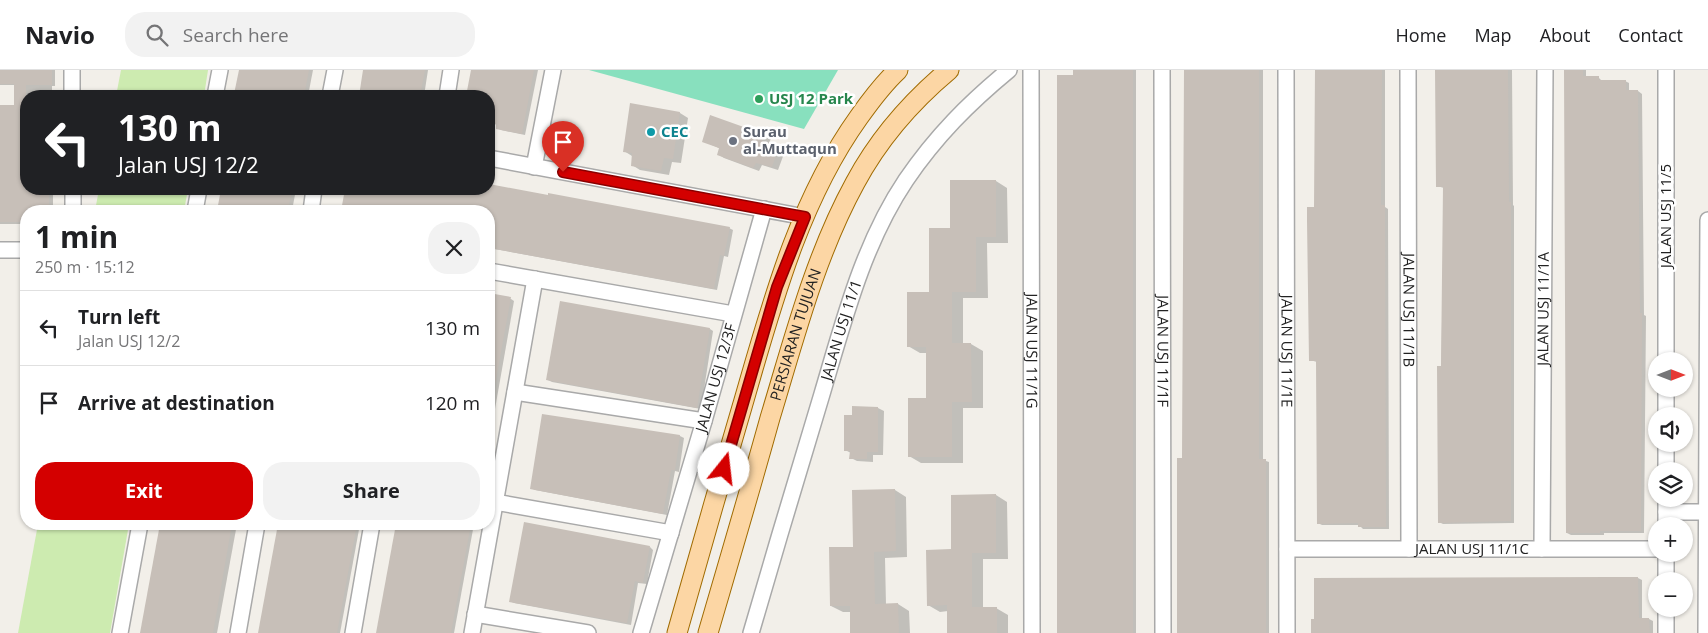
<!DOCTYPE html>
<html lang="en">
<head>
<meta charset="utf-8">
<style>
	body { margin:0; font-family:"Open Sans",sans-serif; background:#f2f2f2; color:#202124; height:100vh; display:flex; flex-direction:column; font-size:19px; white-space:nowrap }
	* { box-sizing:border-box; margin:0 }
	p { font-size:16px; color:#757577 }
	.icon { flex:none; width:28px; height:28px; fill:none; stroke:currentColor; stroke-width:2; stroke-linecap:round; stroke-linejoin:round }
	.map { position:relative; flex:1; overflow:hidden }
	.drawer { position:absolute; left:20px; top:135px; width:475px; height:325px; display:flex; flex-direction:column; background:#fff; border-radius:20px; box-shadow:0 1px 4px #0004 }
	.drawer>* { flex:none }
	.top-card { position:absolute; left:20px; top:20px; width:475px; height:105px; border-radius:20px; box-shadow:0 1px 4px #0004; background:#202124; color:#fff; overflow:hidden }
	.needle { width:32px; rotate:90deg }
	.fabs { position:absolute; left:1648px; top:282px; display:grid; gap:10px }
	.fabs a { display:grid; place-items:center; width:45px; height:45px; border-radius:50%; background:#fff; box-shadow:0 1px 4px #0004; font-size:25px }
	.pin { position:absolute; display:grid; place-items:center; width:42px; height:42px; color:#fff; margin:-51px -21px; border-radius:50% 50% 50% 0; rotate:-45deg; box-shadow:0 0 5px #0007 }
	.pin .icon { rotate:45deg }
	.me { position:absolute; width:55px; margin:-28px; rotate:16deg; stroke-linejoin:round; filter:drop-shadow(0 0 4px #0008) }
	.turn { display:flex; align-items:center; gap:18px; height:105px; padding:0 15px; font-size:22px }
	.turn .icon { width:65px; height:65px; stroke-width:2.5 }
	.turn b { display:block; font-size:35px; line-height:42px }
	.round { display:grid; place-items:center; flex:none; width:52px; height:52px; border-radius:20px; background:#f2f2f2 }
	.headline { display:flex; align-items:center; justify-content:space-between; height:85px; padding:0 15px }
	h1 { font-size:30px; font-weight:700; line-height:38px }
	.button { display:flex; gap:10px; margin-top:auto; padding:10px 15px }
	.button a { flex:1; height:58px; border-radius:20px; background:#d40000; color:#fff; font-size:20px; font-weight:700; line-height:58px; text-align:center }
	.button a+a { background:#f2f2f2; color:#202124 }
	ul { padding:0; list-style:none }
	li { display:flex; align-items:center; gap:15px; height:75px; padding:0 15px; border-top:1px solid #e0e0e0 }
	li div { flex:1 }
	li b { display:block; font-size:19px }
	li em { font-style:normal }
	header { display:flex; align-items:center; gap:30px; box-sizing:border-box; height:70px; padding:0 25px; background:#fff; border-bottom:1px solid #e0e0e0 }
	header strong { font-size:24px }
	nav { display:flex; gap:28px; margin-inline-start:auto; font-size:18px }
	.search { width:350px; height:45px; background:#f2f2f2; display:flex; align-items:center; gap:12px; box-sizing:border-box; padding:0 18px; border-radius:20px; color:#757577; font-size:19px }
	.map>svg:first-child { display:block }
	.grass { fill:#cdebb0 }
	.pitch { fill:#88e0be }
	.shadow { fill:#0003 }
	.building { fill:#c7bfb8 }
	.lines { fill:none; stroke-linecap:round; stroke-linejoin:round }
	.minor-casing { stroke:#a9a9a9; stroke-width:18 }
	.major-casing { stroke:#a06b00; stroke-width:21 }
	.minor { stroke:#fff; stroke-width:15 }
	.major { stroke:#fcd6a4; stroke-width:19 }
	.route-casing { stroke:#8a0000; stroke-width:12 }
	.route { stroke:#d40000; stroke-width:9 }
	.leisure-dot { fill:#2e9e5b; stroke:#fff; stroke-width:2 }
	.culture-dot { fill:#0f9aa8; stroke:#fff; stroke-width:2 }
	.worship-dot { fill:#6b7280; stroke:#fff; stroke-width:2 }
	.labels { text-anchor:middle; stroke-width:5; stroke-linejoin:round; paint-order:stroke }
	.leisure-label { font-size:15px; font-weight:bold; fill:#27864d; stroke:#fff; text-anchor:start }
	.culture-label { font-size:15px; font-weight:bold; fill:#0d838f; stroke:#fff; text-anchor:start }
	.worship-label { font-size:15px; font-weight:bold; fill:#5b616d; stroke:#fff; text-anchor:start }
	.street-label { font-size:15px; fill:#222; stroke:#fff }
</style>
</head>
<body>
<header>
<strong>Navio</strong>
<div class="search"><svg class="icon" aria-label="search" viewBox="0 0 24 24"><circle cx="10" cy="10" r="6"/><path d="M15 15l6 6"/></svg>Search here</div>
<nav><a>Home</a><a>Map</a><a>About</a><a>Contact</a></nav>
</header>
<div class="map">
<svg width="1708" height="563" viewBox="0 0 1708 563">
	<rect width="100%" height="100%" fill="#f2efe9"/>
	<g class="grass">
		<polygon points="121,0 208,0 204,26 116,26"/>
		<polygon points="99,119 188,119 184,141 95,141"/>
		<polygon points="38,454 129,454 110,563 18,563"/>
	</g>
	<polygon class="pitch" points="589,0 838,0 804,59"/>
	<g class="shadow">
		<polygon points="0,0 55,0 55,16 52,16 52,26 26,26 26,119 53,119 53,141 26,141 26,154 0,154 0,36 15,36 15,15 0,15"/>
		<polygon points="240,0 313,0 308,26 238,26 236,24"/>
		<polygon points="365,0 428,0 424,26 360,26"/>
		<polygon points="473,0 538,0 525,65 501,60 497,58 498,55 489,53 489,26 468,26"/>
		<polygon points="1074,0 1136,0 1136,563 1059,563"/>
		<polygon points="1185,0 1263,0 1263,390 1269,392 1269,563 1178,563 1184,389"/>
		<polygon points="1316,0 1385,0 1385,137 1388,139 1389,459 1363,459 1359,455 1322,455 1318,453 1317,292 1310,290 1316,138"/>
		<polygon points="1436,0 1512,0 1513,135 1514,136 1514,453 1443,454 1439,452 1444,118 1437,116"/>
		<polygon points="1565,0 1586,0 1586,7 1598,7 1602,11 1625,11 1629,13 1629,22 1638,21 1642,24 1644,245 1646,246 1644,463 1604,463 1604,465 1571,465 1567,463"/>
		<polygon points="631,34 680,43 688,48 681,93 672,92 669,105 640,100 632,95 632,86 624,81"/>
		<polygon points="765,66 771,69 768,74 785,81 778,100 762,95 759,101 724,88 718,84 721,79 703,71"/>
		<polygon points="996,111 1007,118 1008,173 987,173 988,228 963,228 963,274 971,274 983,281 983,338 963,338 963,393 921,393 909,386 928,329 927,283 920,283 908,276 931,223 951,159"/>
		<polygon points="489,115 729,158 733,160 728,187 724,186 717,220 489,178 489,141 343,141 347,119 489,119"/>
		<polygon points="222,119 296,119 292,141 218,141"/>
		<polygon points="489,225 511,229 514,231 489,373"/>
		<polygon points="710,259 713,261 701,339 552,312 548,310"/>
		<polygon points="878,338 884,341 883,385 873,385 873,392 857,391 851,388 851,383 845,380 853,346"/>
		<polygon points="543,345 680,366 684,368 679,402 675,401 667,445 535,420 531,418"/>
		<polygon points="895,420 906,427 907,487 885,488 886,535 898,534 909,541 910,563 852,563 851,542 843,542 831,536 854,478"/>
		<polygon points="996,425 1007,432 1008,489 983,489 983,538 996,538 1008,545 1008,563 948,563 948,541 940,542 928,535 953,481"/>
		<polygon points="161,454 237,454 217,563 141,563"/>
		<polygon points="279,454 360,454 340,563 259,563"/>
		<polygon points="398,454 474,454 454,563 377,563"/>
		<polygon points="650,477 653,480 647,514 638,513 631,555 514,533 510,531"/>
		<polygon points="1638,508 1642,510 1642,549 1649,549 1653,551 1653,563 1312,563 1315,550 1315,509"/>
	</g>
	<g class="building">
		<polygon points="0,0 52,0 52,15 26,15 26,119 49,119 49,141 26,141 26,152 0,152 0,35 14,35 14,14 0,14"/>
		<polygon points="239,0 309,0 304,26 244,26 234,24"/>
		<polygon points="363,0 425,0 420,26 359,26"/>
		<polygon points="471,0 534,0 522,64 496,59 496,54 489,53 489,26 466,26"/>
		<polygon points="1073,0 1133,0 1133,563 1057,563 1057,5 1073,5"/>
		<polygon points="1184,0 1259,0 1259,389 1266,389 1266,563 1177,563 1177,388 1182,388"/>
		<polygon points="1315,0 1382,0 1381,135 1385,135 1386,457 1358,457 1358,453 1317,454 1316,291 1309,291 1307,151 1307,137 1314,137"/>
		<polygon points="1435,0 1508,0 1509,132 1511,132 1511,451 1438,453 1437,296 1441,296 1443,117 1436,117"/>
		<polygon points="1564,0 1583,0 1583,6 1599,6 1599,10 1626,10 1626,20 1638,20 1640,243 1642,243 1641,461 1600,461 1600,463 1566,463"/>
		<polygon points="630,33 680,42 673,89 664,88 661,101 631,96 632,83 623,82"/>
		<polygon points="710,45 766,65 762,71 779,76 772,97 756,93 753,98 717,85 719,78 702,72"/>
		<polygon points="950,110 996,110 996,167 976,167 976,222 952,222 952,273 971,273 972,332 952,332 952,387 908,387 908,328 926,328 926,277 907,277 907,222 929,222 929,158 950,158"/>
		<polygon points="489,114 548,125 548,123 730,157 724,186 720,185 714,219 489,178 489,141 341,141 345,119 489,119"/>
		<polygon points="221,119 292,119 288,141 217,141"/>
		<polygon points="489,223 511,227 494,320 489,319"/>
		<polygon points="560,231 710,258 697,338 546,310"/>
		<polygon points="852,336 878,337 878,382 867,382 867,389 849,389 850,381 844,381 844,345 852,345"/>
		<polygon points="542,344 680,365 675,400 671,400 663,444 530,419"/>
		<polygon points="895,419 896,481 874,482 875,534 898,533 899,563 850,563 850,536 830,536 829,477 853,477 852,420"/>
		<polygon points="996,424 996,483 972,483 972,537 997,537 997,563 947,563 947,535 927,536 926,480 951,479 951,425"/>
		<polygon points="524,452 650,476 643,513 635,511 627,553 509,532"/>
		<polygon points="160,454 232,454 213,563 140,563"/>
		<polygon points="278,454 357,454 337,563 258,563"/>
		<polygon points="396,454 471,454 451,563 376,563"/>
		<polygon points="1610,507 1638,507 1639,548 1649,548 1650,563 1311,563 1311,549 1314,549 1314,508"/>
	</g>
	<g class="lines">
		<g class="minor-casing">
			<g id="minor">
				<polyline points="72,0 72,26"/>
				<path id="s1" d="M1031,0L1032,563"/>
				<path id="s2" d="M1162,0L1163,563"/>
				<path id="s3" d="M1286,0L1287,563"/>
				<path id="s4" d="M1408,0L1409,479"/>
				<polyline points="1666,0 1666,291"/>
				<polyline points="215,26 220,0"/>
				<polyline points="330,26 335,0"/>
				<polyline points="447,26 451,0"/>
				<polyline points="489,88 805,147"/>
				<polyline points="534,97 553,0"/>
				<polyline points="73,119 73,141"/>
				<polyline points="195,141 199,119"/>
				<polyline points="311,141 314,119"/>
				<polyline points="0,180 26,180"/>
				<polyline points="489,201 733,244"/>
				<polyline points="1666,319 1666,346"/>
				<polyline points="515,322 704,351"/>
				<polyline points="1666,374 1666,401"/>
				<polyline points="1666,429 1666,456"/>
				<polyline points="495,432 671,463"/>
				<polyline points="1666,442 1706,442"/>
				<path id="s5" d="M1287,479H1656"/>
				<path id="s6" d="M1542,479L1545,0"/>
				<polyline points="1666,484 1666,511"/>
				<polyline points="1666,539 1666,563"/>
				<polyline points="475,544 588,563"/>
				<polyline points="120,563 140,454"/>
				<polyline points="238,563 257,454"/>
				<polyline points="353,563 372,454"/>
				<polyline points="472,563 535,209"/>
				<path id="s7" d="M641,563L704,351L764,139"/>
				<path id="s8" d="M751,563C774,483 798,404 822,324C844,250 863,174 906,110C936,66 969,33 1009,0"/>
				<polyline points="1706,563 1708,150"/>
			</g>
		</g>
		<g class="major-casing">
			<g id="major">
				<path d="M677,563C698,488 720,412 742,337C771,237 798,132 859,47C871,30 883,14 898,0"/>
				<path id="s9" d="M708,563C729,491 750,420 770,348C794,269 815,186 855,113C878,70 912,31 949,0"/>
			</g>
		</g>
		<use href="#minor" class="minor"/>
		<use href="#major" class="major"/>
	</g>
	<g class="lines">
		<g class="route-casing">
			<polyline id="route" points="563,102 805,147 777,217 724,399"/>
		</g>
		<use href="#route" class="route"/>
	</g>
	<circle class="leisure-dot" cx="759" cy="29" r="5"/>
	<circle class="culture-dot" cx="651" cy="62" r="5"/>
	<circle class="worship-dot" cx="733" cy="71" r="5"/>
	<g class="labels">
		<g class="leisure-label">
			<text x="769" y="34">USJ 12 Park</text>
		</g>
		<g class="culture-label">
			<text x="661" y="67">CEC</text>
		</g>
		<g class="worship-label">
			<text x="743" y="67">Surau<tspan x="743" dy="17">al-Muttaqun</tspan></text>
		</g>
		<g class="street-label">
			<text transform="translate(1666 146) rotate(-90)" y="5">JALAN USJ 11/5</text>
			<text dy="5" stroke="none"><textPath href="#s6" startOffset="240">JALAN USJ 11/1A</textPath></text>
			<text dy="5" stroke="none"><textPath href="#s4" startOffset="240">JALAN USJ 11/1B</textPath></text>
			<text dy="5" stroke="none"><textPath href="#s8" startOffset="316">JALAN USJ 11/1</textPath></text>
			<text dy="5" stroke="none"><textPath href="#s9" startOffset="311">PERSIARAN TUJUAN</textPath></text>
			<text dy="5" stroke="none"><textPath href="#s2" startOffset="281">JALAN USJ 11/1F</textPath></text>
			<text dy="5" stroke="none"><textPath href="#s1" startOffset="281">JALAN USJ 11/1G</textPath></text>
			<text dy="5" stroke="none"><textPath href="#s3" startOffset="281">JALAN USJ 11/1E</textPath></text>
			<text dy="5" stroke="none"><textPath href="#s7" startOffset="266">JALAN USJ 12/3F</textPath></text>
			<text dy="5" stroke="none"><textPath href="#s5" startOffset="185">JALAN USJ 11/1C</textPath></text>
		</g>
	</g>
</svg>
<div class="fabs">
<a><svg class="needle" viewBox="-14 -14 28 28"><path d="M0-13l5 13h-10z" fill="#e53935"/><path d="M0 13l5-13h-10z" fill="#757577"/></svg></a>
<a><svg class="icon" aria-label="sound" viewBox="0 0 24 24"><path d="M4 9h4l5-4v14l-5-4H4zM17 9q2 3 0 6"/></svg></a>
<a><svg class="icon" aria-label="layers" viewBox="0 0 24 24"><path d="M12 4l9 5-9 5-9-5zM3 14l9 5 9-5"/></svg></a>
<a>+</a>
<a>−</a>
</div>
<div class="pin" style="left:563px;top:102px;background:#d93025"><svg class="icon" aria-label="arrive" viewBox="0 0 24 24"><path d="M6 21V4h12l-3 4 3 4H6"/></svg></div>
<svg class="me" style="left:724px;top:399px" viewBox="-20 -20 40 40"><circle r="19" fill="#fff"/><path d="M0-13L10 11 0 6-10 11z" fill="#d40000"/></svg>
<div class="top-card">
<div class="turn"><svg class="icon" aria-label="left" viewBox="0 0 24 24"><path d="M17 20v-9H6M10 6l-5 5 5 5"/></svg><div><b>130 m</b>Jalan USJ 12/2</div></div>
</div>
<section class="drawer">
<div class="headline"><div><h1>1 min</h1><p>250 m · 15:12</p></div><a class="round"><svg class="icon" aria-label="close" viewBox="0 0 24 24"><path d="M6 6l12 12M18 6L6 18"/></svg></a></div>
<ul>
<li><svg class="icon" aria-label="left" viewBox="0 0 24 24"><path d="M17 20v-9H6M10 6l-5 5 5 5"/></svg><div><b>Turn left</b><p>Jalan USJ 12/2</p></div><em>130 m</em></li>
<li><svg class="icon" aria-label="arrive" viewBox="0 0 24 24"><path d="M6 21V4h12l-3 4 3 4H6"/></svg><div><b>Arrive at destination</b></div><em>120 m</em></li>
</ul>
<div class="button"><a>Exit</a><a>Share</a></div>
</section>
</div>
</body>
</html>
